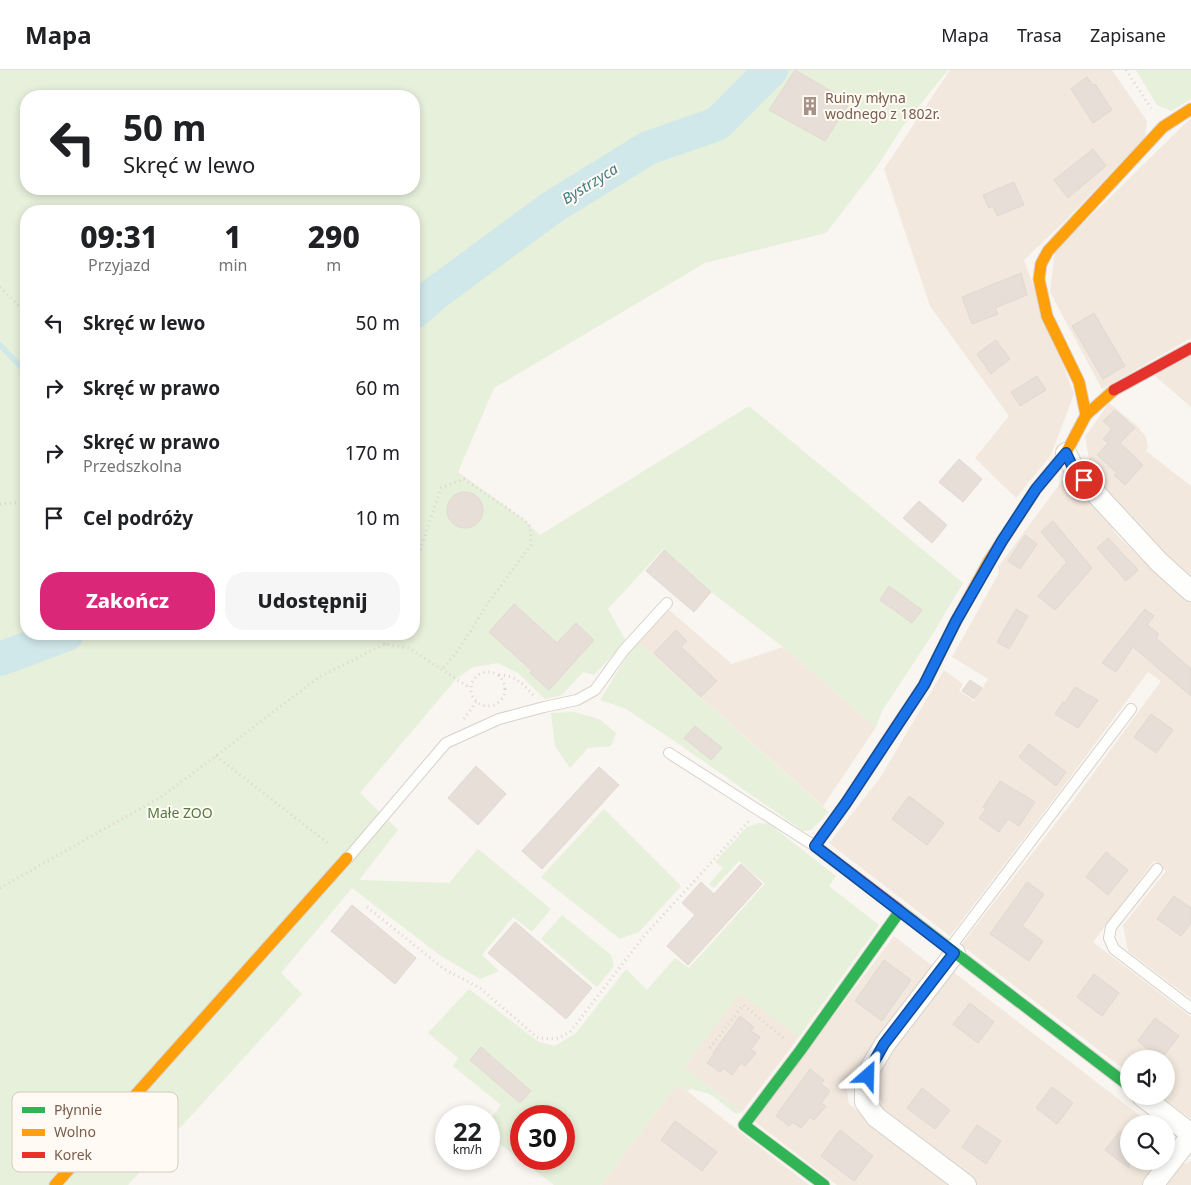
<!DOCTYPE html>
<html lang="pl">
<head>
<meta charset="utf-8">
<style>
	body { margin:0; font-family:"Noto Sans",sans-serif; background:#f6f6f6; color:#202124; height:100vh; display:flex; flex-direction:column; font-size:19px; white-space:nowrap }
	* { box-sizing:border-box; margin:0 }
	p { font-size:16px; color:#757577 }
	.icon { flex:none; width:28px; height:28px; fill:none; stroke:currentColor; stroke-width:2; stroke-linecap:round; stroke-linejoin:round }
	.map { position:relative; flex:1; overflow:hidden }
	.drawer { position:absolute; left:20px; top:135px; width:400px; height:435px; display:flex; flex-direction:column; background:#fff; border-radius:20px; box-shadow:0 2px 8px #0003 }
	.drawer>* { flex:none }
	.hud { position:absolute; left:20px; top:20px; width:400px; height:105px; border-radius:20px; box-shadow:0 2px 8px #0003; background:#fff; color:#202124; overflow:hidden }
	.tools { position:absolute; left:1120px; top:980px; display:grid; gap:10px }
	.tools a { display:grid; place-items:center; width:55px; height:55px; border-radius:50%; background:#fff; box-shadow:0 2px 8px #0003; font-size:25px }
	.speed { position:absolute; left:435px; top:1035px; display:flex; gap:10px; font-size:25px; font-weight:700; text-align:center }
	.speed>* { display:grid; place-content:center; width:65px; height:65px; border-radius:50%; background:#fff; box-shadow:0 2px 8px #0003; line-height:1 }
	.speed small { font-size:12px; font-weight:400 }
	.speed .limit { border:8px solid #d22; background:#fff; color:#111 }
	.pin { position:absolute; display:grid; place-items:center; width:42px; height:42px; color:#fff; margin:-21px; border:2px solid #fff; border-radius:50%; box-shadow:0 1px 5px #0007 }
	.me { position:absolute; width:55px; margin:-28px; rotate:25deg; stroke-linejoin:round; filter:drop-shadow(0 0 4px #0008) }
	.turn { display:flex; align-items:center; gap:18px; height:105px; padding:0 20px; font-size:22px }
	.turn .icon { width:65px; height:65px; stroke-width:2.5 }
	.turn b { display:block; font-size:35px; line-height:42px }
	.eta { display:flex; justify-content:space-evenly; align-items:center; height:85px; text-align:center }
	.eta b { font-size:30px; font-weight:800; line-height:35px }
	.action { display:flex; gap:10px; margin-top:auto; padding:10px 20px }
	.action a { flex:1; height:58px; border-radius:20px; background:#db2777; color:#fff; font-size:20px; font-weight:800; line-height:58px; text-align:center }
	.action a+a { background:#f6f6f6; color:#202124 }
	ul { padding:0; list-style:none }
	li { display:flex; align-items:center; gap:15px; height:65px; padding:0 20px }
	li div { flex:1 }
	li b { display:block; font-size:19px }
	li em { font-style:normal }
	header { display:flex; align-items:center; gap:30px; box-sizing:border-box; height:70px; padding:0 25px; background:#fff; border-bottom:1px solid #e0e0e0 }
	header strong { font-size:24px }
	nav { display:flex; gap:28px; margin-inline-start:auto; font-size:18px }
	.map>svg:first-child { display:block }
	.residential { fill:#f2e8de }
	.green { fill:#e7f0db; fill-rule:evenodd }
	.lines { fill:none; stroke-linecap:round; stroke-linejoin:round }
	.stream { stroke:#d0e8ea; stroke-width:5.5 }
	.river { stroke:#d0e8ea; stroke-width:34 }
	.building { fill:#e6ded7; stroke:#e2d8d2 }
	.lane-casing { stroke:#d7d1cb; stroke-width:12 }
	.street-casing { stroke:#d7d1cb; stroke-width:22 }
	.fast-casing { stroke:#d9d2cb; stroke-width:13 }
	.slow-casing { stroke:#d9d2cb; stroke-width:13 }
	.jam-casing { stroke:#d9d2cb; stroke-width:13 }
	.path { stroke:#dcd5d0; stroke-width:3; stroke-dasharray:1 4; stroke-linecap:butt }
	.lane { stroke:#fefefd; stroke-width:10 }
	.street { stroke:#fefefd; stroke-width:20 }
	.fast { stroke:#30b455; stroke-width:11 }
	.slow { stroke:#ff9f0a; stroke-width:11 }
	.jam { stroke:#e5322d; stroke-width:11 }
	.route-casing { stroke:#114b97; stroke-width:12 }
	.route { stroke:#1a73e8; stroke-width:9 }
	.labels { text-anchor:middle; stroke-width:4; stroke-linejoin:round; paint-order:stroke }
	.poi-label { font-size:14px; fill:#7a5c4d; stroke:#fffaf3; text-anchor:start }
	.park-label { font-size:14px; fill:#537a41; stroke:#fffaf3 }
	.water-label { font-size:15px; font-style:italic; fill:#437c86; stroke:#fffaf3 }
	.key { fill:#fffaf3; stroke:#d7cbc1; stroke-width:1 }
	.key-label { font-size:14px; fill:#7a5c4d }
</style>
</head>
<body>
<header>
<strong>Mapa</strong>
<nav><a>Mapa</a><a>Trasa</a><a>Zapisane</a></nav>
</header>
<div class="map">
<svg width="1191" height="1115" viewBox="0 0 1191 1115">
	<rect width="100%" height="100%" fill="#f9f5f0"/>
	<g class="residential">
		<polygon points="950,0 1112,0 1147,51 1145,67 1065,151 1024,190 1074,324 1051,385 1016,428 975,388 1009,346 930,236 884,99"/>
		<polygon points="1191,48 1191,268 1102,319 1050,222 1055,181"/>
		<polygon points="1191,286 1191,337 1154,305"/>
		<polygon points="1109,333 1136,355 1146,367 1148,376 1146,381 1191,416 1191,506 1135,458 1091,399 1085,367"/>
		<polygon points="1065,407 1108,451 1116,464 1156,503 1191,530 1191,929 1128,881 1123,855 1166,801 1154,791 1093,872 1191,947 1191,1049 1160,1026 1166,1026 1166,989 1129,989 1129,1003 961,875 1073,731 1161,611 1148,602 1060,721 950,866 829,773 880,708 944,600 963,614 959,621 974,631 988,609 952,587 999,503 998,497"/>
		<polygon points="669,540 732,594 783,577 876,657 823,736 638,572"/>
		<polygon points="894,866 934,897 846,1013 849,1034 954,1115 837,1115 754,1051"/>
		<polygon points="952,901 1151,1054 1129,1054 1129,1091 1160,1091 1143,1115 978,1115 878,1038 874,1002"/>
		<polygon points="740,922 799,967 742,1042 684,997"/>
		<polygon points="677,1014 687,1021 809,1115 601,1115"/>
		<polygon points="1191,1091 1191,1115 1163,1115 1178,1096"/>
	</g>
	<g class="green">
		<path d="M0,0H948L903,56L876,98L826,163L705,193L494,318L458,402L523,449L540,465L749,336L963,513L934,562L882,641L876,657L783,577L715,525L663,479L608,539L626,571L594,605L583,602L562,625L545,629L518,603L498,593L473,597L456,609L360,723L398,760L359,810L449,813L478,779L551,839L532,862L513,847L482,885L499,901L480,909L441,886L352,818L281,903L302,924L128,1115H0ZM26,26H414V119H26ZM26,141H414V564H26Z"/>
		<polygon points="1136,0 1191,0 1191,29 1171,41 1157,35"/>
		<polygon points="638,572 829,742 811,760 803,761 676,672 626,639 600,630 632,578"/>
		<polygon points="574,642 599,649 616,663 611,676 588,678 570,698 555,676 551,643"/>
		<polygon points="604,739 681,816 639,862 620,869 541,807"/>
		<path d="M759,753L769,754L836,806L829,816L879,855L799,967L740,923L684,997L742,1042L736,1044L710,1024L691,1019L687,1021L677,1014L601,1115H554L489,1066V1051L501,1035L453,996L458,988L428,963L469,919L539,972L555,976L576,963L626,899L647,920L675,888L689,898L765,814L739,791L714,818L709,814L723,798L715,792L747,757ZM521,1046H564V1089H521Z"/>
		<polygon points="562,845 611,885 614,896 597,917 541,869"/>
	</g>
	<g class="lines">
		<polyline class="stream" points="0,275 26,302"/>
		<g class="river">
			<polyline points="414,242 433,225 551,138 648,78 717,54 771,0"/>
			<polyline points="0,589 67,564"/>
		</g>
	</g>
	<g class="building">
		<polygon points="795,0 850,32 825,71 769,40"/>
		<polygon points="1087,7 1093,15 1095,14 1112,40 1093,53 1071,19"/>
		<polygon points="1093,79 1106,96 1068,128 1054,110"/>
		<polygon points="1014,112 1024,135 997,146 993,136 989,138 983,125"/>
		<polygon points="1021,203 1027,225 995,238 998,244 972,254 962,227"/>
		<polygon points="1094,243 1125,296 1103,309 1072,256"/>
		<polygon points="996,270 1010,289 991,304 977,284"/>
		<polygon points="1037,306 1046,320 1020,336 1011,322"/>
		<polygon points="1115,340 1135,358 1120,373 1143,395 1125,415 1114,405 1117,403 1097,385 1108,373 1103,369 1112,359 1103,351"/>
		<polygon points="959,389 982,409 963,432 939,412"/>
		<circle cx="465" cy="440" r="18"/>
		<polygon points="919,431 947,455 932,473 903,448"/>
		<polygon points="1053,451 1092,498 1055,540 1038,526 1067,492 1041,462"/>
		<polygon points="1025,465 1037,474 1020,499 1008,491"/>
		<polygon points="1108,468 1138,500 1126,511 1097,478"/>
		<polygon points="664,480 711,522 694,542 646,501"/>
		<polygon points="889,516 922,540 912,553 880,530"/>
		<polygon points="514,534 557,573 576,553 594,570 549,620 530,603 532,601 489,562"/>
		<polygon points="1016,539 1028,546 1009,579 997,572"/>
		<polygon points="1145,539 1154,546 1147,555 1159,564 1156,568 1191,599 1191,626 1133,577 1116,602 1102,593"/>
		<polygon points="676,560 687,571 681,577 717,611 701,627 654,583"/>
		<polygon points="970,610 982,618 974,629 962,621"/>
		<polygon points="1075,617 1098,630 1078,658 1055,644 1063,632 1065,633"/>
		<polygon points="1151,644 1173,660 1156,683 1134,667"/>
		<polygon points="695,656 722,678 711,690 684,668"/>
		<polygon points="1029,674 1066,702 1056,716 1019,687"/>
		<polygon points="476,696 506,724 478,755 448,728"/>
		<polygon points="599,697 619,715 542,799 522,781"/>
		<polygon points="1000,711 1035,732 1019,756 1008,749 999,762 979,748 986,739 983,737"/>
		<polygon points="909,726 944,753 927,775 892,749"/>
		<polygon points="1106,782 1128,800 1108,825 1086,807"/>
		<polygon points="741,794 762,814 688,895 667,876 695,845 682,833 701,812 714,824"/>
		<polygon points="1027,812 1044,824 1022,856 1043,871 1029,891 990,864"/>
		<polygon points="1174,826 1191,838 1191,853 1181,866 1157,849"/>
		<polygon points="352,835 416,888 395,914 331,861"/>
		<polygon points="515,852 592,918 566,949 488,883"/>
		<polygon points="884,890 911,910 882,951 855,931"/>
		<polygon points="1094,904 1119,923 1102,946 1077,927"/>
		<polygon points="970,933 994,952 978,973 953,954"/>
		<polygon points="740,946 754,957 751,961 760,967 751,979 756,983 745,996 741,993 732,1005 723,998 720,1002 707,993 714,984 713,983"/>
		<polygon points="1155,948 1179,966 1161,989 1138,971"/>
		<polygon points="481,977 531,1021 520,1033 470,990"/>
		<polygon points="810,999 824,1010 821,1014 830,1021 821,1033 826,1036 814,1050 810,1047 801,1058 792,1052 789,1056 776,1046"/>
		<polygon points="1052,1017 1073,1033 1057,1054 1036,1038"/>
		<polygon points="922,1018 950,1040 935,1059 907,1038"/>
		<polygon points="675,1051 717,1082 702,1101 661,1070"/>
		<polygon points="977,1055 1001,1071 986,1094 962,1077"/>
		<polygon points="840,1060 873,1086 854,1111 821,1086"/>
		<polygon points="1120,1061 1129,1068 1129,1098 1105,1080"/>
	</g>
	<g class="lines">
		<g class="lane-casing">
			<g id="lane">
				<polyline points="669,683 813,775"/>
				<polyline points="348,788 446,673 499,649 544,637 577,630 595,620 624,580 667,533"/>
				<polyline points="1157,799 1111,857 1109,868 1114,879 1191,938"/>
				<polyline points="950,878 1131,639"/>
			</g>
		</g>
		<g class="street-casing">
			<g id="street">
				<polyline points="1066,383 1075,401 1159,492 1191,521"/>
				<polyline points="955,883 885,974 871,997 865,1016 865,1032 876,1047 966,1115"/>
				<polyline points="1142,1026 1191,1064"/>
				<polyline points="1153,1115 1191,1066"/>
			</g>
		</g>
		<g class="fast-casing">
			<g id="fast">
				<polyline points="898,839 1129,1016"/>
				<polyline points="824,1115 744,1055 800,981 900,841"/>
			</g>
		</g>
		<g class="slow-casing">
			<g id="slow">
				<polyline points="1086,345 1079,312 1047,246 1039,209 1041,194 1048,181 1163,57 1191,39"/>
				<polyline points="896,657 924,615 956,551 989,491 1036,419 1066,383 1086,345 1114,320"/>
				<polyline points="55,1115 347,788"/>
			</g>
		</g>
		<g class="jam-casing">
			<g id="jam">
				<polyline points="1114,320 1191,278"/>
				<polyline points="896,657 846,733 815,776 898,839"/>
			</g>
		</g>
		<g class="path">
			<polyline points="1126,0 1151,38"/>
			<polyline points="0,217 26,243"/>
			<polyline points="0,434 26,432"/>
			<polyline points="414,499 441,418 464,409 523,449 530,456 531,475 488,533 459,579 442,600"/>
			<polyline points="385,574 389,564"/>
			<circle cx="488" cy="619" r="17"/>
			<path d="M499,605C515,605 523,614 533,625"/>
			<polyline points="464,649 476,632"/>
			<polyline points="216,686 329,774"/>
			<polyline points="0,818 161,727 216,686 319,607 385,574 409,578 470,618"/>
			<polyline points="367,837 444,899 480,918 538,968 556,969 570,962 644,866 750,750"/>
			<polyline points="710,978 743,935 784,968"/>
		</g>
		<use href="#lane" class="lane"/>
		<use href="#street" class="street"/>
		<use href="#fast" class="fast"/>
		<use href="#slow" class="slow"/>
		<use href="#jam" class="jam"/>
	</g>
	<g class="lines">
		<g class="route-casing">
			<polyline id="route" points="868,1006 871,997 884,974 954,883 815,776 846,733 924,615 956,551 1002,471 1036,419 1066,383 1075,402 1084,410"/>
		</g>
		<use href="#route" class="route"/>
	</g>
	<defs>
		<g id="building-bare" transform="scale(1.5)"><path d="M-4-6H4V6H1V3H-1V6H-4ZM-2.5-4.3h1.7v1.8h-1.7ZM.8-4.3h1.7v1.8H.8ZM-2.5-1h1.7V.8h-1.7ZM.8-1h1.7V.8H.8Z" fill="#a69286" stroke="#fffaf3" stroke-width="2.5" paint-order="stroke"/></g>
	</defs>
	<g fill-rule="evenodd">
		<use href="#building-bare" x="810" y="36"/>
	</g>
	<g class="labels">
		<g class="poi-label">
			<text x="825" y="33">Ruiny młyna<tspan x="825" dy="16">wodnego z 1802r.</tspan></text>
		</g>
		<g class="park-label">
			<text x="180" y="748">Małe ZOO</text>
		</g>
		<g class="water-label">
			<text transform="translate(590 114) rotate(-32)" y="5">Bystrzyca</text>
		</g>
	</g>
	<rect x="12" y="1022" width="166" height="80" rx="8" class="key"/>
	<rect x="22" y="1037" width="23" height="6" fill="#30b455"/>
	<rect x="22" y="1059" width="23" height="7" fill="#ff9f0a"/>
	<rect x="22" y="1082" width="23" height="6" fill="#e5322d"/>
	<g class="key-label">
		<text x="54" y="1045">Płynnie</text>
		<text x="54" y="1067">Wolno</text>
		<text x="54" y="1090">Korek</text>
	</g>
</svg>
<div class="tools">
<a><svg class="icon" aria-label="sound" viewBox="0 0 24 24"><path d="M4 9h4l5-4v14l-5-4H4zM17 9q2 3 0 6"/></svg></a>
<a><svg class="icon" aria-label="search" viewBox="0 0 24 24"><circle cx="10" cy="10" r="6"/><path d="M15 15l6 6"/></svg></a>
</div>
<div class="speed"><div>22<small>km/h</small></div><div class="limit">30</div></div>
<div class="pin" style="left:1084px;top:410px;background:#d93025"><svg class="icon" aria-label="arrive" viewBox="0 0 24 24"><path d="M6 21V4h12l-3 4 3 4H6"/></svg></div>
<svg class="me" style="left:868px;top:1006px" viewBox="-20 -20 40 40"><path d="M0-17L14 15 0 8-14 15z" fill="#1a73e8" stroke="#fff" stroke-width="4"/></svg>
<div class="hud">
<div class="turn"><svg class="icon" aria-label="left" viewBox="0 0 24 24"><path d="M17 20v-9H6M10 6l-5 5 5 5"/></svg><div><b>50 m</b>Skręć w lewo</div></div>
</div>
<section class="drawer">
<div class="eta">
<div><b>09:31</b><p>Przyjazd</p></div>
<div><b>1</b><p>min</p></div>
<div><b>290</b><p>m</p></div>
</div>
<ul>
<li><svg class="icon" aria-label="left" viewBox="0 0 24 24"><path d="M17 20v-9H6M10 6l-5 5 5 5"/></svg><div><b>Skręć w lewo</b></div><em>50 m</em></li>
<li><svg class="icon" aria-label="right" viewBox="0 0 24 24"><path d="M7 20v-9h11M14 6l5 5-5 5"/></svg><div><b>Skręć w prawo</b></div><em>60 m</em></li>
<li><svg class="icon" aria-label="right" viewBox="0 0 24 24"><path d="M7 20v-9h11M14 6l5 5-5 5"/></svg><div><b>Skręć w prawo</b><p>Przedszkolna</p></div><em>170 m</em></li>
<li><svg class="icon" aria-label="arrive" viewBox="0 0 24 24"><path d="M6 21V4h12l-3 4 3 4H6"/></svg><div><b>Cel podróży</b></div><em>10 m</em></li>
</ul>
<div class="action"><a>Zakończ</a><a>Udostępnij</a></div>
</section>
</div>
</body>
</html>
